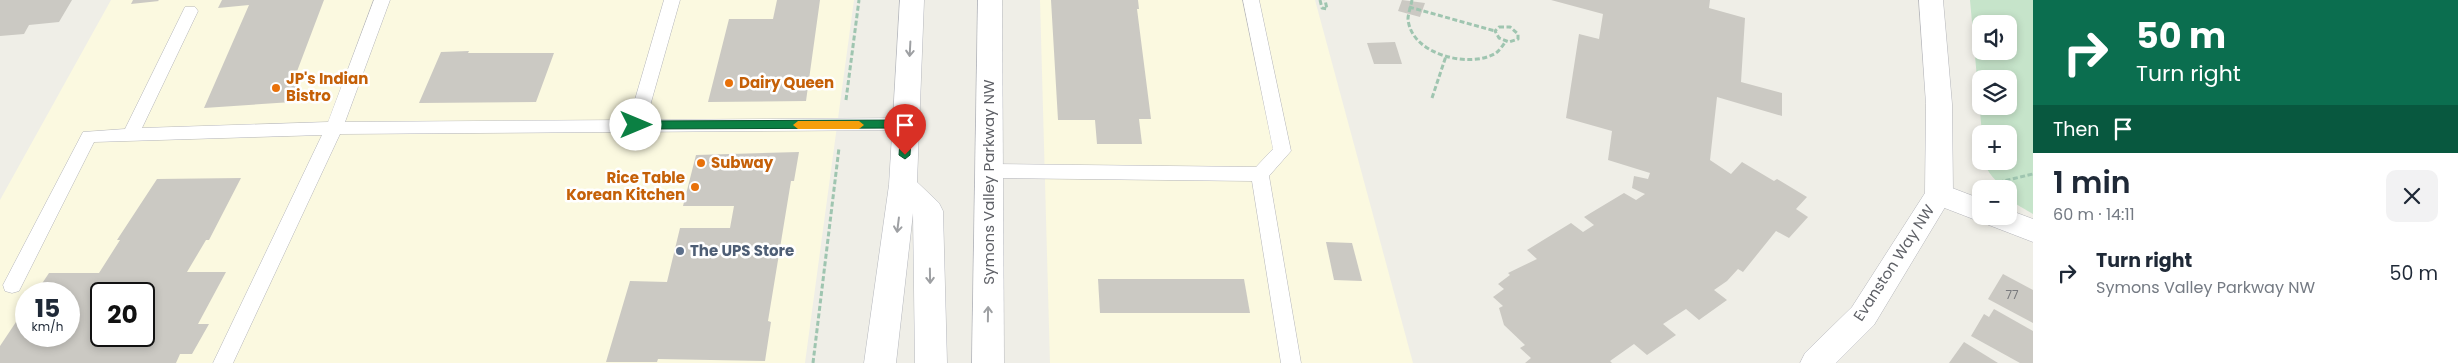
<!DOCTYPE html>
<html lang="en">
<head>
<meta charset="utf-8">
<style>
	body { margin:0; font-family:Poppins,sans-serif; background:#f2f2f3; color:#1f2937; height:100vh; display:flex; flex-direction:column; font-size:19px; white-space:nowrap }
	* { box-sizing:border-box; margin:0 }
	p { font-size:16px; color:#747a83 }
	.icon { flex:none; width:28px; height:28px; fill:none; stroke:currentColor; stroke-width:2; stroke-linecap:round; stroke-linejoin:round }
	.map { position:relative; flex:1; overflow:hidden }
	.drawer { display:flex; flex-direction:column; background:#fff; width:425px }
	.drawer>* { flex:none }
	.hud { background:#0b6e4f; color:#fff; overflow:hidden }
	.buttons { position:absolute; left:1972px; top:15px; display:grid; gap:10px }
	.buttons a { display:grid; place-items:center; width:45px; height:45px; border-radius:10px; background:#fff; box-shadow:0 2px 8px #0003; font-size:25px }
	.speed { position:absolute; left:15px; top:282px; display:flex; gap:10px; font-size:25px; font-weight:700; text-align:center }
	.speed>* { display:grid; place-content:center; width:65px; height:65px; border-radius:50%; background:#fff; box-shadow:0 2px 8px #0003; line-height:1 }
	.speed small { font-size:12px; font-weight:400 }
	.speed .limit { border:2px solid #111; border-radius:8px; background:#fff; color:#111 }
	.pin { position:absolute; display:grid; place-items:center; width:42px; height:42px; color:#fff; margin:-51px -21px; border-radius:50% 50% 50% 0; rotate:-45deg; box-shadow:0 0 5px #0007 }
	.pin .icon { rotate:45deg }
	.me { position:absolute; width:55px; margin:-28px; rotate:90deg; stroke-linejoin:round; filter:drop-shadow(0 0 4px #0008) }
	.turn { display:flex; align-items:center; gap:18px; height:105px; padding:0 20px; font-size:22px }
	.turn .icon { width:65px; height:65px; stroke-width:2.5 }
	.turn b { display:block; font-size:35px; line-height:42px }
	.then { display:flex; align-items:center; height:48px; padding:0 20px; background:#0003; gap:10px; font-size:19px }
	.round { display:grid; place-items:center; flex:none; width:52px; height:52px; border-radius:10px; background:#f2f2f3 }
	.head { display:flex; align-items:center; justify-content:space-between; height:85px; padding:0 20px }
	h1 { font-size:30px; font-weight:600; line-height:38px }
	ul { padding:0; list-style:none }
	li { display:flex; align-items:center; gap:15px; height:70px; padding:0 20px }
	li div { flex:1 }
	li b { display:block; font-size:19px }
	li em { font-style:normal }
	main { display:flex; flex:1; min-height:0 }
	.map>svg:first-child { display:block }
	.commercial { fill:#fbf9e0; fill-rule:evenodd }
	.green { fill:#c6e4ca; fill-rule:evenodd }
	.building { fill:#cbc9c3; fill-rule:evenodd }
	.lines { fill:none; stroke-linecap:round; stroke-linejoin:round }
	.service-casing { stroke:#b4b5ba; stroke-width:1 }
	.minor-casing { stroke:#b4b5ba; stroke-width:1 }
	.tertiary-casing { stroke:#b4b5ba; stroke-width:1 }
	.secondary-casing { stroke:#b5b7bd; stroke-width:1 }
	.path { stroke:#9fc5b0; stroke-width:3; stroke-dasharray:5 2.5; stroke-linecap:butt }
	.service { fill:#fff; fill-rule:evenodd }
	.minor { fill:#fff; fill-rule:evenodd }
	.tertiary { fill:#fff; fill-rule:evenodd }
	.secondary { fill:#fff; fill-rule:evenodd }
	.oneway { stroke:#9ea0a3 }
	.route { fill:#0b8043; stroke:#07532c }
	.slow { fill:#f59e0b }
	.food-dot { fill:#e8710a; stroke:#fff; stroke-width:2 }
	.service-dot { fill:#5c6f8a; stroke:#fff; stroke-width:2 }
	.labels { text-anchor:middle; stroke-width:5; stroke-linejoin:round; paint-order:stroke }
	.number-label { font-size:12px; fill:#797a7d }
	.food-label { font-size:15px; font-weight:bold; fill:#c56008; stroke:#fff; text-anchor:start }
	.street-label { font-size:15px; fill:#5e6066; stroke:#fff }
	.service-label { font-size:15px; font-weight:bold; fill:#4e5e75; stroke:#fff; text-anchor:start }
</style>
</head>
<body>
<main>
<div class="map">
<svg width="2033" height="363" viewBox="0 0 2033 363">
	<rect width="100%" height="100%" fill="#efeee7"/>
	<g class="commercial">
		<path d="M111,0H854L805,363H0V200ZM26,294H69V336H26ZM101,294H144V336H101Z"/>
		<polygon points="1040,0 1315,0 1413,363 1050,363"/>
	</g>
	<path class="green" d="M1970,0H2033V214L2009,200L2013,196L2009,189H2005C1996,181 1987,173 1984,161H2009V134H1982ZM1981,24H2009V51H1981ZM1981,79H2009V106H1981Z"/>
	<g class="building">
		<polygon points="0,0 72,0 59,22 29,25 24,34 0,36"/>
		<polygon points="133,0 158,0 159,1 131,4"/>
		<polygon points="222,0 324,0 296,74 302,73 292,102 204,108 249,5 218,8"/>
		<polygon points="777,0 820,0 806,101 708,102 729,19 773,19"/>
		<polygon points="1051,0 1138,0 1139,9 1137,9 1151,119 1139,119 1142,144 1097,144 1095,120 1058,120"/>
		<polygon points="1402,0 1425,3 1420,17 1398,11"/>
		<polygon points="1551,0 1710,0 1709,8 1745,18 1741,82 1782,93 1782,116 1717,97 1710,160 1731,174 1742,162 1774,181 1777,179 1807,197 1796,209 1808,217 1789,238 1776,231 1743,272 1738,269 1727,281 1714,290 1727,300 1699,320 1686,309 1663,324 1676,335 1647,355 1634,344 1610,361 1612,363 1525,363 1531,358 1520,348 1525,345 1504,325 1499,308 1503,306 1493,297 1504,289 1498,284 1510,275 1508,273 1537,259 1527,250 1571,223 1583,232 1594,225 1584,217 1624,193 1636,200 1645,194 1632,188 1634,176 1648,179 1650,173 1608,160 1612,131 1566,118 1579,34 1599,39 1603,14"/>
		<polygon points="1395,42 1402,64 1374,64 1367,43"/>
		<polygon points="469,51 468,53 554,53 536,102 419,103 441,52"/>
		<polygon points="799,152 794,181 791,181 768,321 771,322 765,361 658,359 657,362 606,362 630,281 667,282 680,228 730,228 734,206 683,206 696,155"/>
		<path d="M241,178L209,240H206L187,272H226L198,324H209L192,354H180L176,363H0V346L26,307V336H69V294H35L49,273H99L120,240H117L157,179ZM101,294H144V336H101Z"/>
		<polygon points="1326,242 1352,243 1362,281 1334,280"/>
		<polygon points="2003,274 2033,290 2033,323 1988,299"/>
		<polygon points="1098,279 1244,279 1250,313 1100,313"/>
		<polygon points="1994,309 2033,331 2033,363 2020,363 1971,336 1984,314 1989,317"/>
		<polygon points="1964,342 1998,363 1949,363"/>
	</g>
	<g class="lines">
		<g class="service-casing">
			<g id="service">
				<polygon points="374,0 390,0 345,122 629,120 664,0 680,0 646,120 907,118 913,120 915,124 913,128 907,130 340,134 233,363 213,363 322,135 94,142 19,291 12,293 5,291 3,285 83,132 125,129 185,7 195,7 198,11 142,128 328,122"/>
				<polygon points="1243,0 1259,0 1291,151 1269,176 1301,363 1281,363 1252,181 990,178 984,176 981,171 984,166 990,164 1256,167 1273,149"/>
			</g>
		</g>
		<g class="minor-casing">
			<polygon id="minor" points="1939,183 1981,199 1981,216 2009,216 2009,210 2033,219 2033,242 1929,202 1925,194 1929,186"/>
		</g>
		<g class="tertiary-casing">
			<polygon id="tertiary" points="1919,0 1943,0 1952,104 1953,194 1874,325 1836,363 1800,363 1805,353 1852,307 1925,193 1926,104"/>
		</g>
		<g class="secondary-casing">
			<g id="secondary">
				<polygon points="900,0 924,0 917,182 939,203 943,211 947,363 915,363 913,213 896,363 864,363 889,185"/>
				<polygon points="978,0 1002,0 1004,363 972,363"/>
			</g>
		</g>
		<g class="path">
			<polyline points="1320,0 1322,8 1327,9 1325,0"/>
			<path d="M1412,0C1411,6 1408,14 1408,19C1411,55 1470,69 1496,53C1500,50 1503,45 1506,41"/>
			<polyline points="1409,7 1495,31"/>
			<polygon points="1499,27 1510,27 1518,34 1518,39 1509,42 1499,38 1495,31"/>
			<polyline points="1432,98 1446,56"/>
			<polyline points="846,100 859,0"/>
			<polyline points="1991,184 2033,174"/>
			<polyline points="813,363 839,148"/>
		</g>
		<use href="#service" class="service"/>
		<use href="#minor" class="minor"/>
		<use href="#tertiary" class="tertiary"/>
		<use href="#secondary" class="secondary"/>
	</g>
	<defs><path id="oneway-shaft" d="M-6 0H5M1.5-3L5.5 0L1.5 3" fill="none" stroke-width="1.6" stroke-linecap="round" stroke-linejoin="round" transform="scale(1.25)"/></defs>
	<g class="oneway">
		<use href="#oneway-shaft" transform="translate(910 49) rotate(93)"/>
		<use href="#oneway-shaft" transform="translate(898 225) rotate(97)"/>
		<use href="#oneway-shaft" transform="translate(930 276) rotate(89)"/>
		<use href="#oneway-shaft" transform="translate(988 314) rotate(-89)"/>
	</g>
	<polygon class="route" points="907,120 912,124 910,155 905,159 899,155 901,128 636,129 631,125 636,121"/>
	<polygon class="slow" points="798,121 859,121 864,125 859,129 798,129 793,125"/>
	<g class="food-dot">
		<circle cx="729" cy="83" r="5"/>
		<circle cx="276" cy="88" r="5"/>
		<circle cx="701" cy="163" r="5"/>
		<circle cx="695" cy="187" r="5"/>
	</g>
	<circle class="service-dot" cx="680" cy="251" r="5"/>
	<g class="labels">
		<g class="number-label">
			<text x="2012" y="299">77</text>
		</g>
		<g class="food-label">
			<text x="286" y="84">JP's Indian<tspan x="286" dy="17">Bistro</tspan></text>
			<text x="739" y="88">Dairy Queen</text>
			<text x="711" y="168">Subway</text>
			<text x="685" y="183" text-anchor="end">Rice Table<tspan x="685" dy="17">Korean Kitchen</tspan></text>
		</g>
		<g class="street-label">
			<text transform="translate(989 182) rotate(-90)" y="5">Symons Valley Parkway NW</text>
			<text transform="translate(1894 263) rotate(-57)" y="5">Evanston Way NW</text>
		</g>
		<g class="service-label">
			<text x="690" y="256">The UPS Store</text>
		</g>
	</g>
</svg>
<div class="buttons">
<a><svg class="icon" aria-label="sound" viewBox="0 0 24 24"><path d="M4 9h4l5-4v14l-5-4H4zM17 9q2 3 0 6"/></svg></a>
<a><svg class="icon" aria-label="layers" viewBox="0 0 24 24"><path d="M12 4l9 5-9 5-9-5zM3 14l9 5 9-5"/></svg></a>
<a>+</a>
<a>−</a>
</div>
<div class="speed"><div>15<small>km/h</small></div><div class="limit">20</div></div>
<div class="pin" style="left:905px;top:155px;background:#d93025"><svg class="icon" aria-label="arrive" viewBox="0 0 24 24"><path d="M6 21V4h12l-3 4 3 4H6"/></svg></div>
<svg class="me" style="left:636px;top:125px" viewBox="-20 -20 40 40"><circle r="19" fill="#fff"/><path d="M0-13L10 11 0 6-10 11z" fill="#0b8043"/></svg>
</div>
<section class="drawer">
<div class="hud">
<div class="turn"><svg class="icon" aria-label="right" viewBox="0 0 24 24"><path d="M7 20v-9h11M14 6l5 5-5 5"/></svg><div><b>50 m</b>Turn right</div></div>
<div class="then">Then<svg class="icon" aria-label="arrive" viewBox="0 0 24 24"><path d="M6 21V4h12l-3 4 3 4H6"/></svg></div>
</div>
<div class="head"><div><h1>1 min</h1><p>60 m · 14:11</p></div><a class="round"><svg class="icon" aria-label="close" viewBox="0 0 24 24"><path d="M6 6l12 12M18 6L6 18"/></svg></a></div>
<ul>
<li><svg class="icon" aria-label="right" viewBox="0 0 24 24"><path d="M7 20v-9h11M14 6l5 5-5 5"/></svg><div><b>Turn right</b><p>Symons Valley Parkway NW</p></div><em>50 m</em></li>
</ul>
</section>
</main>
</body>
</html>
